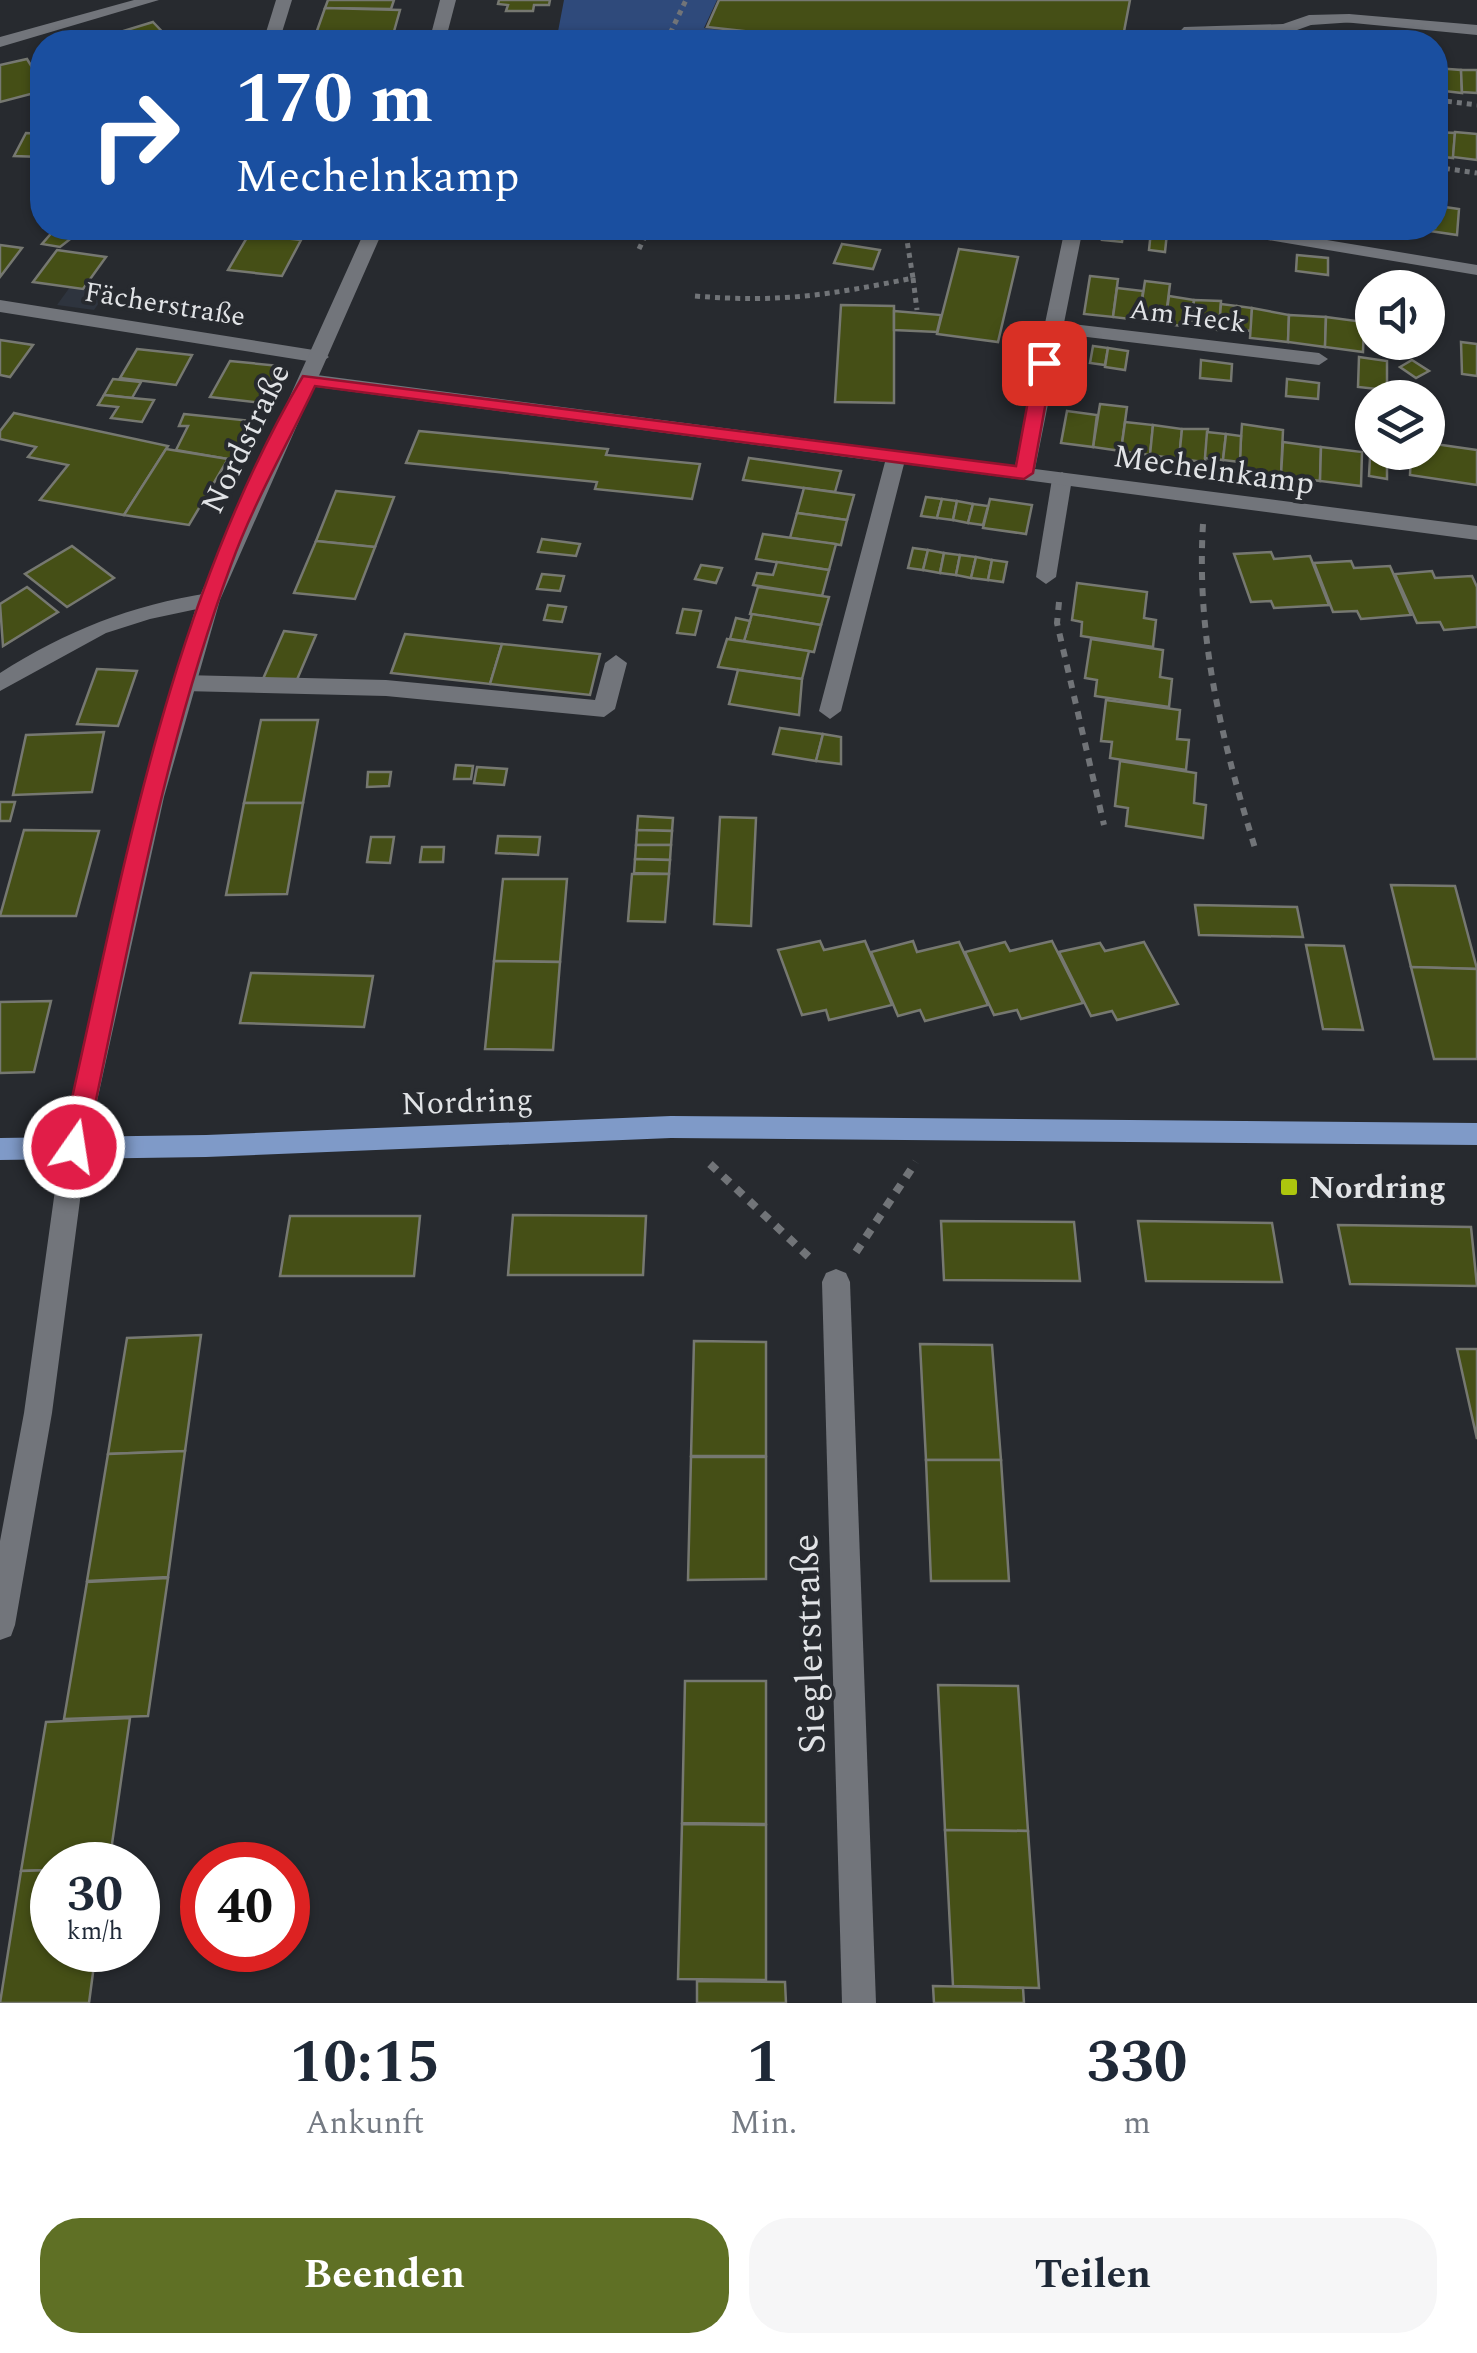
<!DOCTYPE html>
<html lang="de">
<head>
<meta charset="utf-8">
<style>
	body { margin:0; font-family:Spectral,serif; background:#f6f6f7; color:#1f2937; height:100vh; display:flex; flex-direction:column; font-size:38px; white-space:nowrap }
	* { box-sizing:border-box; margin:0 }
	p { font-size:32px; color:#747a83 }
	.icon { flex:none; width:55px; height:55px; fill:none; stroke:currentColor; stroke-width:2; stroke-linecap:round; stroke-linejoin:round }
	.map { position:relative; height:2003px; overflow:hidden }
	.drawer { display:flex; flex-direction:column; background:#fff; flex:1 }
	.drawer>* { flex:none }
	.banner { position:absolute; left:30px; top:30px; width:1418px; height:210px; border-radius:40px; box-shadow:0 2px 8px #0004; background:#1a4fa0; color:#fff; overflow:hidden }
	.buttons { position:absolute; left:1355px; top:270px; display:grid; gap:20px }
	.buttons a { display:grid; place-items:center; width:90px; height:90px; border-radius:50%; background:#fff; box-shadow:0 2px 8px #0004; font-size:50px }
	.speed { position:absolute; left:30px; top:1842px; display:flex; gap:20px; font-size:50px; font-weight:700; text-align:center }
	.speed>* { display:grid; place-content:center; width:130px; height:130px; border-radius:50%; background:#fff; box-shadow:0 2px 8px #0004; line-height:1 }
	.speed small { font-size:25px; font-weight:400 }
	.speed .limit { border:15px solid #d22; background:#fff; color:#111 }
	.pin { position:absolute; display:grid; place-items:center; width:85px; height:85px; color:#fff; margin:-42px; border-radius:20px; box-shadow:0 5px 15px #0006 }
	.me { position:absolute; width:110px; margin:-55px; rotate:13deg; stroke-linejoin:round; filter:drop-shadow(0 0 8px #0008) }
	.turn { display:flex; align-items:center; gap:35px; height:210px; padding:0 40px; font-size:45px }
	.turn .icon { width:130px; height:130px; stroke-width:2.5 }
	.turn b { display:block; font-size:70px; line-height:85px }
	.eta { display:flex; justify-content:space-evenly; align-items:center; height:170px; text-align:center }
	.eta b { font-size:60px; font-weight:700; line-height:70px }
	.cta { display:flex; gap:20px; margin-top:auto; padding:20px 40px }
	.cta a { flex:1; height:115px; border-radius:40px; background:#5f7025; color:#fff; font-size:40px; font-weight:700; line-height:115px; text-align:center }
	.cta a+a { background:#f6f6f7; color:#1f2937 }
	.map>svg:first-child { display:block }
	.built { fill:#2e343e }
	.green { fill:#2f4a7b }
	.building { fill:#454f16; stroke:#767871; stroke-width:2.5 }
	.lines { fill:none; stroke-linecap:round; stroke-linejoin:round }
	.path-far2 { stroke:#717478; stroke-width:5; stroke-dasharray:5 5; stroke-linecap:butt }
	.path-far1 { stroke:#717478; stroke-width:6; stroke-dasharray:8 8; stroke-linecap:butt }
	.path { stroke:#717478; stroke-width:8; stroke-dasharray:9 9; stroke-linecap:butt }
	.service { fill:#72757b; fill-rule:evenodd }
	.minor { fill:#72757b; fill-rule:evenodd }
	.tertiary { fill:#72757b; fill-rule:evenodd }
	.primary { fill:#7f9ac8; fill-rule:evenodd }
	.route { fill:#e11d48; stroke:#92132f; stroke-width:2.5 }
	.poi-dot { fill:#adc60e; stroke:#272a2f; stroke-width:4 }
	.labels { text-anchor:middle; stroke-width:8; stroke-linejoin:round; paint-order:stroke }
	.far-street-label { font-size:28px; fill:#e1e3e6; stroke:#272a2f }
	.street-label { font-size:32px; fill:#e1e3e6; stroke:#272a2f }
	.poi-label { font-size:32px; font-weight:bold; fill:#e1e3e6; stroke:#272a2f; text-anchor:start }
	.near-street-label { font-size:38px; fill:#e1e3e6; stroke:#272a2f }
</style>
</head>
<body>
<div class="map">
<svg width="1477" height="2003" viewBox="0 0 1477 2003">
	<rect width="100%" height="100%" fill="#272a2f"/>
	<polygon class="built" points="89,281 112,284 94,310 57,305 70,287"/>
	<polygon class="green" points="564,0 717,0 704,28 784,37 783,42 556,42"/>
	<g class="building">
		<polygon points="328,0 394,0 391,9 325,8"/>
		<polygon points="499,0 550,0 549,5 534,5 533,11 506,11 508,5 498,4"/>
		<polygon points="719,0 1130,0 1122,42 841,42 707,27"/>
		<polygon points="325,8 400,10 391,42 313,42"/>
		<polygon points="153,22 172,42 117,42 110,35"/>
		<polygon points="27,59 42,83 42,91 0,102 0,65"/>
		<polygon points="1435,68 1461,70 1462,93 1435,90"/>
		<polygon points="1461,70 1477,70 1477,93 1462,92"/>
		<polygon points="1435,132 1455,133 1453,158 1435,156"/>
		<polygon points="1455,132 1477,134 1477,160 1453,157"/>
		<polygon points="26,133 42,134 42,157 14,156"/>
		<polygon points="1435,197 1445,207 1459,209 1457,235 1410,228 1435,228"/>
		<polygon points="1104,228 1124,228 1122,242 1102,240"/>
		<polygon points="55,229 78,233 60,247 42,244"/>
		<polygon points="1151,231 1167,233 1165,252 1149,250"/>
		<polygon points="249,234 301,240 282,276 228,270"/>
		<polygon points="842,244 880,250 873,269 834,263"/>
		<polygon points="0,245 22,248 0,277"/>
		<polygon points="959,249 1018,257 998,342 937,334"/>
		<polygon points="57,250 106,257 83,289 33,282"/>
		<polygon points="1297,255 1328,258 1328,275 1296,271"/>
		<polygon points="1090,276 1118,279 1113,317 1084,314"/>
		<polygon points="1145,281 1170,284 1165,324 1139,320"/>
		<polygon points="1117,288 1143,291 1139,320 1113,317"/>
		<polygon points="1169,296 1194,300 1191,327 1165,324"/>
		<polygon points="1194,300 1221,301 1219,330 1191,327"/>
		<polygon points="1221,304 1237,306 1235,329 1219,327"/>
		<polygon points="841,305 894,306 894,403 835,402"/>
		<polygon points="1237,306 1252,308 1251,331 1235,329"/>
		<polygon points="1252,308 1289,315 1288,342 1250,338"/>
		<polygon points="894,311 941,315 937,332 894,330"/>
		<polygon points="1289,315 1326,317 1325,347 1288,342"/>
		<polygon points="1326,317 1364,322 1363,352 1325,347"/>
		<polygon points="0,340 33,345 10,377 0,375"/>
		<polygon points="1461,342 1477,344 1477,376 1462,374"/>
		<polygon points="1093,346 1108,348 1105,365 1090,363"/>
		<polygon points="1108,348 1128,351 1125,370 1105,367"/>
		<polygon points="137,349 192,355 176,385 120,378"/>
		<polygon points="1359,357 1387,361 1387,390 1358,387"/>
		<polygon points="1201,360 1232,364 1231,381 1200,378"/>
		<polygon points="1412,360 1429,371 1416,378 1400,367"/>
		<polygon points="230,361 280,366 262,403 210,397"/>
		<polygon points="113,379 141,382 132,398 104,395"/>
		<polygon points="1287,379 1319,383 1318,399 1286,396"/>
		<polygon points="104,395 132,398 154,400 142,422 111,418 118,407 98,405"/>
		<polygon points="1100,404 1127,407 1121,451 1093,447"/>
		<polygon points="1067,411 1097,415 1093,447 1061,443"/>
		<polygon points="14,413 168,446 124,515 40,500 68,465 28,457 36,447 0,439 0,431"/>
		<polygon points="184,414 252,421 233,460 176,450 188,426 179,426"/>
		<polygon points="1125,422 1153,425 1150,455 1121,451"/>
		<polygon points="1242,424 1283,430 1281,475 1239,470"/>
		<polygon points="1153,425 1182,429 1179,459 1150,455"/>
		<polygon points="1182,429 1208,429 1205,462 1179,459"/>
		<polygon points="419,431 608,449 606,455 700,464 692,499 595,489 597,482 406,463"/>
		<polygon points="1207,432 1226,434 1223,460 1205,458"/>
		<polygon points="1226,434 1241,436 1240,462 1223,460"/>
		<polygon points="1371,439 1372,452 1387,452 1387,479 1369,476"/>
		<polygon points="1283,442 1321,447 1320,481 1281,475"/>
		<polygon points="1428,443 1477,450 1477,485 1410,475 1411,452 1428,452"/>
		<polygon points="1321,447 1362,452 1361,486 1320,481"/>
		<polygon points="166,449 228,459 189,525 124,515"/>
		<polygon points="749,458 841,471 835,492 743,480"/>
		<polygon points="804,488 854,495 847,520 797,513"/>
		<polygon points="336,491 394,497 375,547 316,541"/>
		<polygon points="926,497 942,499 937,518 921,516"/>
		<polygon points="942,499 957,501 953,520 937,518"/>
		<polygon points="990,499 1032,505 1026,534 983,528"/>
		<polygon points="957,501 973,504 968,523 953,520"/>
		<polygon points="973,504 988,506 983,525 968,523"/>
		<polygon points="797,513 847,520 841,545 790,538"/>
		<polygon points="763,534 836,544 829,570 756,559"/>
		<polygon points="542,539 580,544 576,556 538,552"/>
		<polygon points="316,541 375,547 355,599 294,593"/>
		<polygon points="72,546 114,578 67,607 25,574"/>
		<polygon points="913,548 928,550 923,570 908,568"/>
		<polygon points="928,550 944,553 940,573 923,570"/>
		<polygon points="1271,552 1274,559 1310,556 1329,605 1274,608 1271,601 1251,602 1234,554"/>
		<polygon points="944,553 960,555 956,575 940,573"/>
		<polygon points="960,555 976,557 971,578 956,575"/>
		<polygon points="976,557 992,560 988,580 971,578"/>
		<polygon points="992,560 1007,562 1003,582 988,580"/>
		<polygon points="1351,561 1354,568 1390,566 1411,615 1361,619 1357,611 1333,612 1314,563"/>
		<polygon points="777,562 829,570 822,596 753,585 757,573 773,575"/>
		<polygon points="701,565 722,568 716,583 695,579"/>
		<polygon points="1432,571 1435,578 1472,576 1477,587 1477,627 1444,630 1440,622 1417,623 1395,574"/>
		<polygon points="542,574 564,576 560,591 537,589"/>
		<polygon points="1077,583 1147,592 1144,618 1156,620 1153,647 1081,636 1082,622 1072,620"/>
		<polygon points="27,587 58,612 3,646 0,604"/>
		<polygon points="758,587 829,597 821,625 750,614"/>
		<polygon points="548,605 566,607 562,622 544,620"/>
		<polygon points="683,609 701,611 695,635 677,633"/>
		<polygon points="752,614 821,625 814,652 744,641"/>
		<polygon points="736,618 750,621 744,641 730,639"/>
		<polygon points="284,631 316,635 296,682 263,679"/>
		<polygon points="405,634 502,644 490,684 391,673"/>
		<polygon points="727,639 809,651 802,679 718,667"/>
		<polygon points="1091,639 1163,650 1160,677 1172,679 1169,707 1095,696 1097,680 1085,678"/>
		<polygon points="502,644 600,654 590,695 490,684"/>
		<polygon points="97,669 137,671 118,726 77,724"/>
		<polygon points="738,670 802,679 799,715 729,704"/>
		<polygon points="1106,700 1180,710 1177,739 1189,740 1186,770 1110,758 1112,742 1101,741"/>
		<polygon points="261,720 318,720 303,803 244,803"/>
		<polygon points="780,728 823,734 816,761 773,754"/>
		<polygon points="104,732 92,792 13,795 26,735"/>
		<polygon points="823,734 841,737 841,764 816,761"/>
		<polygon points="1120,761 1196,773 1194,803 1206,805 1203,838 1126,826 1128,808 1115,806"/>
		<polygon points="456,765 473,766 471,779 454,779"/>
		<polygon points="477,767 507,769 504,785 474,783"/>
		<polygon points="368,772 391,772 389,786 367,787"/>
		<polygon points="0,802 15,802 10,821 0,821"/>
		<polygon points="244,803 303,803 287,894 226,895"/>
		<polygon points="638,816 673,818 672,831 637,830"/>
		<polygon points="720,817 756,818 751,926 714,924"/>
		<polygon points="24,830 99,831 76,916 0,916"/>
		<polygon points="637,830 672,831 671,845 636,845"/>
		<polygon points="498,836 540,837 538,855 496,853"/>
		<polygon points="371,837 394,837 390,863 367,862"/>
		<polygon points="636,845 671,845 670,860 635,859"/>
		<polygon points="422,847 444,847 443,862 420,862"/>
		<polygon points="635,859 670,860 669,874 634,873"/>
		<polygon points="632,874 669,874 665,922 628,921"/>
		<polygon points="503,879 567,879 560,962 494,961"/>
		<polygon points="1391,885 1455,886 1477,969 1411,967"/>
		<polygon points="1195,905 1297,907 1303,937 1199,935"/>
		<polygon points="820,941 824,950 865,941 892,1005 829,1020 826,1010 802,1015 778,950"/>
		<polygon points="913,941 917,952 959,942 988,1005 925,1021 920,1010 898,1016 871,952"/>
		<polygon points="1052,941 1083,1003 1021,1019 1017,1010 994,1015 965,952 1005,942 1010,951"/>
		<polygon points="1144,942 1178,1004 1117,1020 1112,1011 1091,1016 1059,952 1100,943 1105,951"/>
		<polygon points="1306,945 1344,946 1363,1030 1323,1029"/>
		<polygon points="494,961 560,962 553,1050 485,1049"/>
		<polygon points="1411,967 1477,969 1477,1059 1434,1059"/>
		<polygon points="251,973 373,976 364,1027 240,1023"/>
		<polygon points="51,1001 34,1072 0,1073 0,1002"/>
		<polygon points="513,1215 646,1216 643,1275 508,1275"/>
		<polygon points="290,1216 420,1216 414,1276 280,1276"/>
		<polygon points="941,1221 1074,1222 1080,1281 944,1280"/>
		<polygon points="1138,1221 1272,1223 1282,1282 1146,1281"/>
		<polygon points="1338,1225 1471,1227 1477,1286 1350,1284"/>
		<polygon points="201,1335 185,1451 108,1454 127,1338"/>
		<polygon points="694,1341 766,1342 766,1456 691,1456"/>
		<polygon points="920,1344 992,1345 1001,1460 926,1460"/>
		<polygon points="1457,1349 1477,1349 1477,1439"/>
		<polygon points="185,1451 168,1577 87,1581 108,1454"/>
		<polygon points="691,1457 766,1457 766,1579 688,1580"/>
		<polygon points="926,1460 1001,1460 1009,1581 931,1581"/>
		<polygon points="168,1578 148,1716 64,1719 87,1582"/>
		<polygon points="685,1681 766,1681 766,1824 682,1823"/>
		<polygon points="938,1685 1018,1686 1028,1831 945,1830"/>
		<polygon points="130,1718 109,1865 52,1865 52,1870 21,1871 46,1722"/>
		<polygon points="682,1824 766,1825 766,1980 678,1979"/>
		<polygon points="945,1830 1028,1831 1039,1988 953,1986"/>
		<polygon points="52,1870 52,1950 96,1950 89,2003 0,2003 21,1871"/>
		<polygon points="697,1981 785,1982 786,2003 697,2003"/>
		<polygon points="933,1986 1023,1988 1024,2003 934,2003"/>
	</g>
	<g class="lines">
		<g class="path-far2">
			<polyline points="666,42 686,0"/>
			<polyline points="1437,100 1477,105"/>
			<polyline points="1435,167 1477,173"/>
			<polyline points="639,249 649,228"/>
			<polyline points="913,278 917,310"/>
			<path d="M695,296C781,303 829,295 913,278L905,228"/>
		</g>
		<g class="path-far1">
			<path d="M1203,524C1196,637 1222,741 1255,848"/>
			<polyline points="1059,602 1057,623 1104,825"/>
		</g>
		<g class="path">
			<polyline points="710,1164 810,1258"/>
			<polyline points="856,1252 916,1162"/>
		</g>
		<g class="service">
			<polygon points="276,0 292,0 279,42 263,42"/>
			<polygon points="1349,14 1357,19 1355,22 1311,25 1269,40 1262,33 1189,36 1186,42 1170,42 1184,27 1283,24 1309,15"/>
			<polygon points="1062,472 1072,479 1056,577 1046,584 1036,577 1052,479"/>
			<polygon points="616,655 627,663 615,709 604,717 386,696 183,691 172,683 183,675 386,680 595,700 605,663"/>
		</g>
		<g class="minor">
			<polygon points="134,0 159,0 0,47 0,37"/>
			<polygon points="1349,14 1477,25 1477,35 1343,22 1341,19"/>
			<polygon points="1065,228 1083,228 1064,323 1319,353 1328,359 1319,365 1062,334 1035,469 1477,526 1477,540 904,464 841,711 830,719 819,711 885,462 309,386 299,380 309,374 1015,466"/>
			<polygon points="1217,228 1255,228 1477,265 1477,275 1226,233"/>
			<polygon points="0,300 320,351 329,357 320,363 0,312"/>
			<path d="M209,593L216,595V605L150,619L106,633L0,691V673C66,631 131,605 209,593Z"/>
			<polygon points="74,1136 83,1139 87,1147 52,1413 15,1625 11,1636 0,1640 0,1541 24,1413 61,1147 65,1139"/>
			<polygon points="836,1269 846,1273 850,1282 876,2003 842,2003 822,1282 826,1273"/>
		</g>
		<g class="tertiary">
			<polygon points="440,0 456,0 445,42 429,42"/>
			<polygon points="366,228 384,228 220,600 164,797 87,1147 83,1155 74,1158 65,1155 61,1147 140,797 198,600"/>
		</g>
		<polygon class="primary" points="671,1116 1477,1123 1477,1145 671,1138 206,1157 0,1160 0,1138 206,1135"/>
	</g>
	<path class="route" d="M1044,358L1053,363L1033,473L1024,479L315,386C287,445 253,504 231,565C162,752 128,953 86,1147L74,1157L65,1154L61,1147C121,886 165,610 303,376L1016,466L1035,363Z"/>
	<rect class="poi-dot" x="1279" y="1177" width="20" height="20" rx="5"/>
	<g class="labels">
		<g class="far-street-label">
			<text transform="translate(165 303) rotate(9)" y="10">Fächerstraße</text>
			<text transform="translate(1188 315) rotate(7)" y="10">Am Heck</text>
		</g>
		<g class="street-label">
			<text transform="translate(245 438) rotate(-64)" y="11">Nordstraße</text>
			<text transform="translate(1214 469) rotate(8)" y="11">Mechelnkamp</text>
			<text transform="translate(467 1101) rotate(-2)" y="11">Nordring</text>
		</g>
		<g class="poi-label">
			<text x="1309" y="1198">Nordring</text>
		</g>
		<g class="near-street-label">
			<text transform="translate(808 1644) rotate(-92)" y="13">Sieglerstraße</text>
		</g>
	</g>
</svg>
<div class="buttons">
<a><svg class="icon" aria-label="sound" viewBox="0 0 24 24"><path d="M4 9h4l5-4v14l-5-4H4zM17 9q2 3 0 6"/></svg></a>
<a><svg class="icon" aria-label="layers" viewBox="0 0 24 24"><path d="M12 4l9 5-9 5-9-5zM3 14l9 5 9-5"/></svg></a>
</div>
<div class="speed"><div>30<small>km/h</small></div><div class="limit">40</div></div>
<div class="pin" style="left:1044px;top:363px;background:#d93025"><svg class="icon" aria-label="arrive" viewBox="0 0 24 24"><path d="M6 21V4h12l-3 4 3 4H6"/></svg></div>
<svg class="me" style="left:74px;top:1147px" viewBox="-20 -20 40 40"><circle r="17" fill="#e11d48" stroke="#fff" stroke-width="3"/><path d="M0-11L8 9 0 5-8 9z" fill="#fff"/></svg>
<div class="banner">
<div class="turn"><svg class="icon" aria-label="right" viewBox="0 0 24 24"><path d="M7 20v-9h11M14 6l5 5-5 5"/></svg><div><b>170 m</b>Mechelnkamp</div></div>
</div>
</div>
<section class="drawer">
<div class="eta">
<div><b>10:15</b><p>Ankunft</p></div>
<div><b>1</b><p>Min.</p></div>
<div><b>330</b><p>m</p></div>
</div>
<div class="cta"><a>Beenden</a><a>Teilen</a></div>
</section>
</body>
</html>
